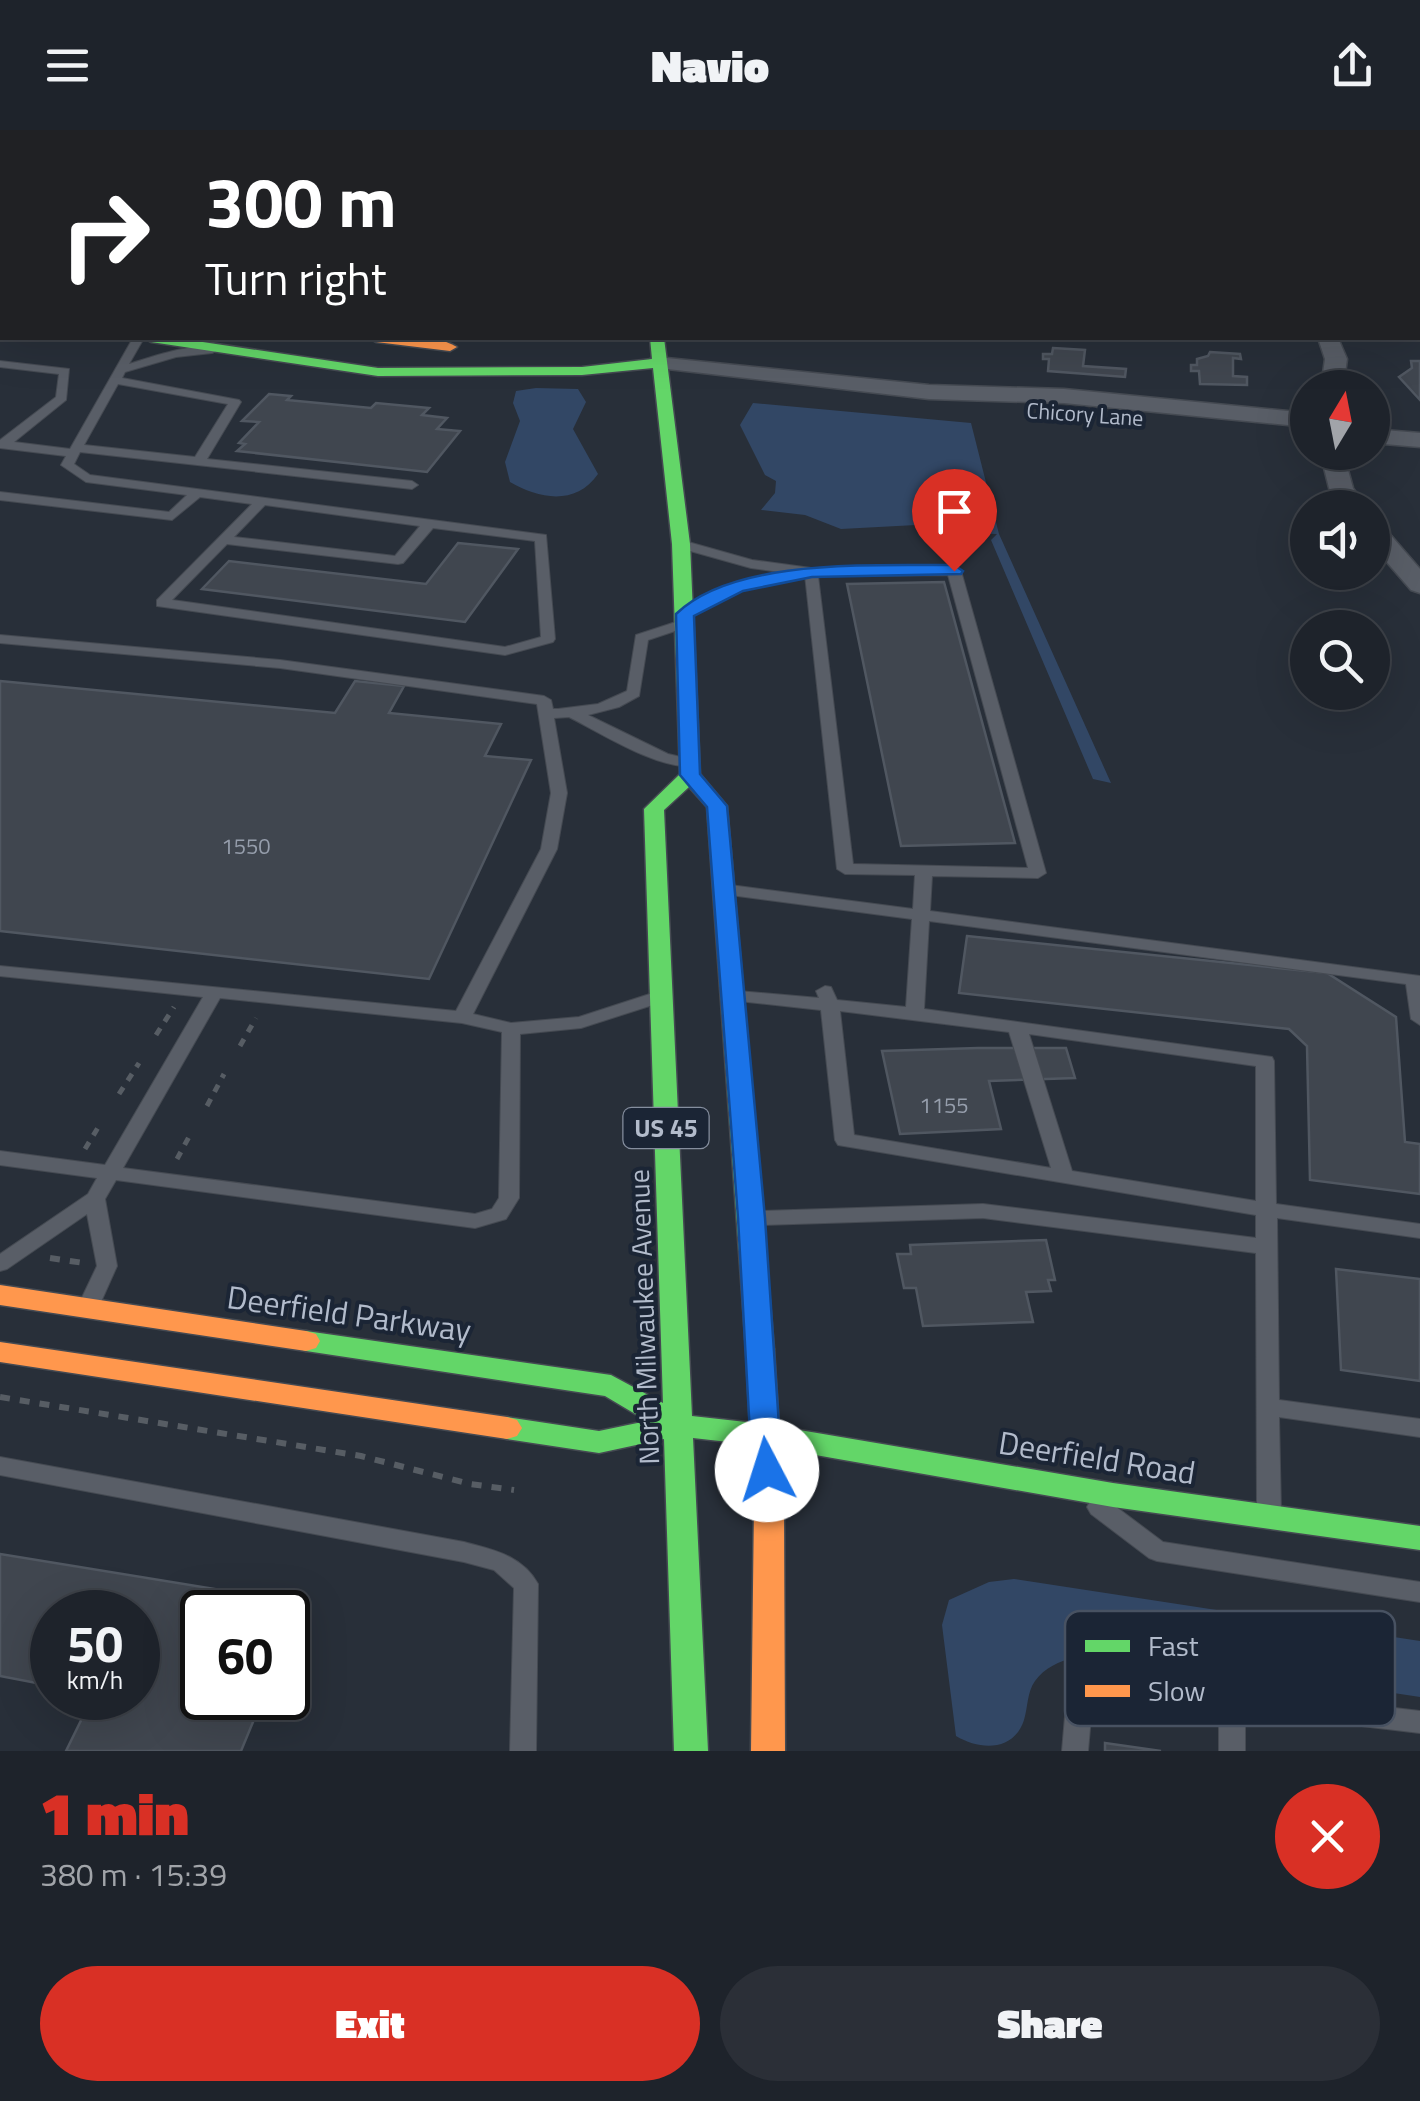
<!DOCTYPE html>
<html lang="en">
<head>
<meta charset="utf-8">
<style>
	body { margin:0; font-family:"Titillium Web",sans-serif; background:#2b2f37; color:#f1f3f6; height:100vh; display:flex; flex-direction:column; font-size:38px; white-space:nowrap }
	* { box-sizing:border-box; margin:0 }
	p { font-size:32px; color:#a1a4a9 }
	.icon { flex:none; width:55px; height:55px; fill:none; stroke:currentColor; stroke-width:2; stroke-linecap:round; stroke-linejoin:round }
	.map { position:relative; height:1621px; overflow:hidden }
	.drawer { display:flex; flex-direction:column; background:#1e232b; flex:1 }
	.drawer>* { flex:none }
	.top-card { position:absolute; left:0px; top:0px; width:1420px; height:210px; box-shadow:0 10px 40px #0002,0 0 0 2px #3c4047; background:#202124; color:#fff; overflow:hidden }
	.needle { width:65px; rotate:10deg }
	.buttons { position:absolute; left:1290px; top:240px; display:grid; gap:20px }
	.buttons a { display:grid; place-items:center; width:100px; height:100px; border-radius:50%; background:#1e232b; box-shadow:0 10px 40px #0002,0 0 0 2px #3c4047; font-size:50px }
	.speed { position:absolute; left:30px; top:1460px; display:flex; gap:20px; font-size:50px; font-weight:700; text-align:center }
	.speed>* { display:grid; place-content:center; width:130px; height:130px; border-radius:50%; background:#1e232b; box-shadow:0 10px 40px #0002,0 0 0 2px #3c4047; line-height:1 }
	.speed small { font-size:25px; font-weight:400 }
	.speed .limit { border:5px solid #111; border-radius:15px; background:#fff; color:#111 }
	.pin { position:absolute; display:grid; place-items:center; width:85px; height:85px; color:#fff; margin:-102px -42px; border-radius:50% 50% 50% 0; rotate:-45deg; box-shadow:0 0 10px #0007 }
	.pin .icon { rotate:45deg }
	.me { position:absolute; width:110px; margin:-55px; rotate:355deg; stroke-linejoin:round; filter:drop-shadow(0 0 8px #0008) }
	.turn { display:flex; align-items:center; gap:35px; height:210px; padding:0 40px; font-size:45px }
	.turn .icon { width:130px; height:130px; stroke-width:2.5 }
	.turn b { display:block; font-size:70px; line-height:85px }
	.round { display:grid; place-items:center; flex:none; width:105px; height:105px; border-radius:52px; background:#2b2f37 }
	.summary { display:flex; align-items:center; justify-content:space-between; height:170px; padding:0 40px }
	h1 { font-size:60px; font-weight:800; line-height:75px; color:#d93025 }
	.action { display:flex; gap:20px; margin-top:auto; padding:20px 40px }
	.action a { flex:1; height:115px; border-radius:60px; background:#d93025; color:#fff; font-size:40px; font-weight:800; line-height:115px; text-align:center }
	.action a+a { background:#2b2f37; color:#f1f3f6 }
	header { display:flex; justify-content:space-between; align-items:center; height:130px; padding:0 40px; background:#1e232b; font-size:45px; font-weight:800 }
	.map>svg:first-child { display:block }
	.water { fill:#324765 }
	.building { fill:#40464f; stroke:#505761; stroke-width:2.5 }
	.lines { fill:none; stroke-linecap:round; stroke-linejoin:round }
	.lane-casing { stroke:#454a52; stroke-width:2 }
	.street-casing { stroke:#454a52; stroke-width:3 }
	.fast-casing { stroke:#454a52; stroke-width:3 }
	.slow-casing { stroke:#454a52; stroke-width:3 }
	.path-far2 { stroke:#575d64; stroke-width:2.5; stroke-dasharray:4 4; stroke-linecap:butt }
	.path-far1 { stroke:#575d64; stroke-width:5; stroke-dasharray:8 8; stroke-linecap:butt }
	.path { stroke:#575d64; stroke-width:6; stroke-dasharray:10 10; stroke-linecap:butt }
	.lane { fill:#595e67; fill-rule:evenodd }
	.street { fill:#595e67; fill-rule:evenodd }
	.fast { fill:#63d668; fill-rule:evenodd }
	.slow { fill:#ff974d; fill-rule:evenodd }
	.route { fill:#1a73e8; stroke:#114b97; stroke-width:2.5 }
	.labels { text-anchor:middle; stroke-width:8; stroke-linejoin:round; paint-order:stroke }
	.far-street-label { font-size:22px; fill:#b2bbcb; stroke:#1b2535 }
	.number-label { font-size:22px; fill:#969eac }
	.shield { fill:#1b2535; stroke:#858e9e; stroke-width:2.5 }
	.shield-label { font-size:25px; font-weight:bold; fill:#b2bbcb }
	.street-label { font-size:28px; fill:#b2bbcb; stroke:#1b2535 }
	.near-street-label { font-size:32px; fill:#b2bbcb; stroke:#1b2535 }
	.key { fill:#1b2535; stroke:#485262; stroke-width:2.5 }
	.key-label { font-size:28px; fill:#b2bbcb }
</style>
</head>
<body>
<header><svg class="icon" aria-label="menu" viewBox="0 0 24 24"><path d="M4 6h16M4 12h16M4 18h16"/></svg>Navio<svg class="icon" aria-label="share" viewBox="0 0 24 24"><path d="M12 15V3M7 8l5-5 5 5M5 13v7h14v-7"/></svg></header>
<div class="map">
<svg width="1420" height="1621" viewBox="0 0 1420 1621">
	<rect width="100%" height="100%" fill="#282f39"/>
	<g class="water">
		<path d="M536,258L578,259L586,272L573,299L598,344C576,376 539,369 510,352L505,332L520,291L513,273L516,261Z"/>
		<polygon points="753,273 971,293 999,404 1111,653 1093,649 991,410 997,404 935,402 916,395 841,399 805,385 761,380 775,363 776,351 765,345 740,295"/>
		<path d="M1014,1449L1420,1511V1567L1123,1522C1094,1523 1054,1525 1035,1551C1027,1562 1028,1577 1024,1590C1014,1621 981,1621 956,1606L942,1495L949,1470L989,1452Z"/>
	</g>
	<g class="building">
		<polygon points="1053,218 1085,220 1083,236 1126,239 1125,247 1048,241 1049,229 1043,229 1043,224 1052,224"/>
		<polygon points="1210,222 1240,224 1241,229 1233,228 1233,246 1247,247 1247,255 1200,254 1199,241 1191,241 1191,235 1197,235 1197,229 1208,226"/>
		<polygon points="1411,231 1420,231 1420,270 1399,247 1412,238"/>
		<polygon points="269,264 291,266 287,270 371,278 376,273 429,278 422,285 447,288 437,299 460,301 427,342 237,321 245,314 239,313 259,292 242,291"/>
		<polygon points="458,413 518,419 465,492 202,459 229,431 426,454"/>
		<polygon points="944,452 1015,713 901,716 847,454"/>
		<polygon points="0,551 335,583 355,551 404,556 389,583 501,594 485,626 531,630 429,849 0,801"/>
		<polygon points="967,806 1327,843 1396,887 1405,1012 1420,1014 1420,1064 1310,1050 1307,916 1289,899 959,863"/>
		<polygon points="978,918 1066,918 1075,948 989,951 1001,999 900,1004 882,921"/>
		<polygon points="1046,1110 1055,1150 1048,1150 1051,1161 1026,1162 1033,1192 923,1196 916,1158 904,1158 897,1124 911,1124 910,1115"/>
		<polygon points="1336,1139 1420,1149 1420,1251 1341,1240"/>
		<polygon points="0,1424 300,1473 288,1505 288,1482 202,1482 202,1568 263,1568 241,1621 66,1621 92,1568 138,1568 138,1482 52,1482 52,1556 0,1546"/>
		<polygon points="1105,1613 1161,1621 1105,1621"/>
	</g>
	<g class="lines">
		<g class="lane-casing">
			<g id="lane">
				<polygon points="894,0 903,0 904,2 895,2"/>
				<polygon points="1032,0 1041,0 1042,2 1033,2"/>
				<rect x="0" y="21" width="2" height="6"/>
				<rect x="1418" y="94" width="2" height="6"/>
				<path d="M133,208H144L129,234C152,227 197,210 218,220L212,223L176,227L125,242L122,248L239,270L241,272L207,329L412,351L418,355L412,359L80,322L74,334L90,345L546,405L555,509L553,512L505,525L157,476V470L252,374L200,367L172,390L0,370V362L169,382L187,365L86,352L61,335L66,326L0,318V310L56,267L59,244L0,237V231L69,239L66,270L14,312L70,319ZM118,254L228,274L195,327L84,315ZM265,375L420,396L395,426L234,407ZM433,398L535,411L541,507L505,517L172,470L227,414L398,434L403,433Z"/>
				<path d="M681,410L752,430L811,438L954,437L961,441L1046,743L1038,748L932,746L930,781L1420,846V895L1411,889L1406,854L929,791L924,879L1272,927L1274,931L1276,1074L1420,1094V1108L1277,1088L1279,1270L1420,1289V1307L1279,1287L1281,1383L1277,1390L1269,1392L1261,1390L1257,1383L1256,1123L983,1088L762,1095L755,1093L752,1088L755,1083L762,1081L983,1074L1256,1108V1085L838,1015L835,1010L821,880L738,871L729,866L738,861L819,868L816,861L825,856L831,857L837,870L906,877L912,789L730,765L722,760L730,755L913,779L915,745L845,744L837,739L805,445L742,460L690,486H680V480L733,454L787,443L751,438L676,417V411ZM948,445L1028,738L853,734L818,446ZM840,881L1009,902L1051,1038L854,1005ZM1029,904L1256,936V1071L1072,1041Z"/>
				<path d="M685,489L692,493L690,496L648,510L639,566L619,577L588,585L668,624L694,630L696,633L694,636C658,640 601,603 569,587L554,588L567,663L557,719L473,884L511,893L579,887L656,862L665,868L662,872L581,898L520,904L519,1068L506,1089L475,1098L116,1050L105,1069L117,1136L96,1183L88,1186L80,1183L77,1178L97,1136L87,1084L7,1139L0,1141V1124L88,1064L97,1048L0,1035V1021L105,1035L203,867L0,846V836L456,881L541,719L551,663L537,574L280,538L0,513V505L280,530L544,566L551,570L553,579H558L598,574L627,561L636,505ZM220,868L462,893L502,902L499,1068L492,1079L475,1084L123,1038Z"/>
				<path d="M0,1327L464,1412C493,1420 522,1425 538,1454L536,1621H510L514,1458L494,1440L464,1432L0,1345Z"/>
				<polygon points="1099,1368 1107,1370 1163,1412 1420,1452 1420,1472 1157,1431 1149,1428 1091,1384 1087,1377 1091,1370"/>
				<polygon points="1081,1541 1420,1581 1420,1603 1245,1582 1245,1621 1219,1621 1219,1579 1093,1564 1088,1621 1062,1621 1068,1552 1072,1544"/>
			</g>
		</g>
		<g class="street-casing">
			<g id="street">
				<rect x="1418" y="133" width="2" height="12"/>
				<polygon points="1318,208 1338,208 1347,229 1343,258 1321,258 1325,229"/>
				<polygon points="657,227 929,255 1064,259 1308,283 1308,297 1064,273 929,269 650,237 646,233 650,229"/>
				<polygon points="1372,299 1420,303 1420,317 1372,313"/>
				<polygon points="1320,322 1343,322 1353,358 1366,378 1342,378 1329,358"/>
				<polygon points="1372,392 1381,394 1420,439 1420,463 1411,460 1372,415"/>
			</g>
		</g>
		<g class="fast-casing">
			<g id="fast">
				<polygon points="643,0 655,0 655,2 644,2"/>
				<rect x="0" y="187" width="2" height="9"/>
				<polygon points="144,208 176,208 378,238 582,237 652,229 650,208 664,208 690,414 700,644 727,676 774,1219 770,1226 760,1229 750,1226 746,1219 707,677 689,657 664,680 692,1286 764,1294 1113,1353 1420,1396 1420,1420 1113,1377 764,1316 693,1308 708,1621 674,1621 664,1309 599,1323 507,1309 497,1306 492,1298 497,1290 507,1287 599,1301 647,1291 605,1266 306,1221 296,1218 292,1211 296,1204 306,1201 611,1245 663,1273 644,679 680,644 672,414 653,238 582,245 378,246 151,212"/>
			</g>
		</g>
		<g class="slow-casing">
			<g id="slow">
				<path d="M369,208C394,206 436,204 457,217L450,221L376,212Z"/>
				<polygon points="0,1155 306,1201 316,1204 320,1211 316,1218 306,1221 0,1175"/>
				<polygon points="760,1209 770,1212 774,1219 784,1376 785,1621 751,1621 754,1376 746,1219 750,1212"/>
				<polygon points="0,1212 507,1287 517,1290 522,1298 517,1306 507,1309 0,1232"/>
			</g>
		</g>
		<polyline class="path-far2" points="1380,0 1389,2"/>
		<g class="path-far1">
			<polyline points="156,905 174,877"/>
			<polyline points="240,916 256,888"/>
			<polyline points="119,964 139,933"/>
			<polyline points="207,976 224,944"/>
			<polyline points="85,1019 99,996"/>
			<polyline points="177,1029 190,1005"/>
		</g>
		<g class="path">
			<polyline points="50,1128 84,1133"/>
			<polyline points="0,1267 361,1326 470,1354 514,1360"/>
		</g>
		<use href="#lane" class="lane"/>
		<use href="#street" class="street"/>
		<use href="#fast" class="fast"/>
		<use href="#slow" class="slow"/>
	</g>
	<path class="route" d="M954,435L963,441L961,444L812,447L743,461L694,486L700,644L727,676L765,1088L782,1340L777,1349L767,1352L756,1349L752,1340L738,1088L707,677L680,645L676,484C735,427 877,436 954,435Z"/>
	<g class="labels">
		<g class="far-street-label">
			<text transform="translate(1085 284) rotate(4)" y="8">Chicory Lane</text>
		</g>
		<g class="number-label">
			<text x="246" y="724">1550</text>
			<text x="944" y="983">1155</text>
		</g>
		<rect class="shield" x="623.5" y="978" width="85" height="40" rx="8"/>
		<g class="shield-label">
			<text x="666" y="1007">US 45</text>
		</g>
		<g class="street-label">
			<text transform="translate(644 1187) rotate(-92)" y="10">North Milwaukee Avenue</text>
		</g>
		<g class="near-street-label">
			<text transform="translate(349 1184) rotate(8)" y="11">Deerfield Parkway</text>
			<text transform="translate(1097 1328) rotate(9)" y="11">Deerfield Road</text>
		</g>
	</g>
	<rect x="1065" y="1481" width="330" height="115" rx="15" class="key"/>
	<rect x="1085" y="1510" width="45" height="12" fill="#63d668"/>
	<rect x="1085" y="1555" width="45" height="12" fill="#ff974d"/>
	<g class="key-label">
		<text x="1148" y="1526">Fast</text>
		<text x="1148" y="1571">Slow</text>
	</g>
</svg>
<div class="buttons">
<a><svg class="needle" viewBox="-14 -14 28 28"><path d="M0-13l5 13h-10z" fill="#e53935"/><path d="M0 13l5-13h-10z" fill="#a1a4a9"/></svg></a>
<a><svg class="icon" aria-label="sound" viewBox="0 0 24 24"><path d="M4 9h4l5-4v14l-5-4H4zM17 9q2 3 0 6"/></svg></a>
<a><svg class="icon" aria-label="search" viewBox="0 0 24 24"><circle cx="10" cy="10" r="6"/><path d="M15 15l6 6"/></svg></a>
</div>
<div class="speed"><div>50<small>km/h</small></div><div class="limit">60</div></div>
<div class="pin" style="left:954px;top:441px;background:#d93025"><svg class="icon" aria-label="arrive" viewBox="0 0 24 24"><path d="M6 21V4h12l-3 4 3 4H6"/></svg></div>
<svg class="me" style="left:767px;top:1340px" viewBox="-20 -20 40 40"><circle r="19" fill="#fff"/><path d="M0-13L10 11 0 6-10 11z" fill="#1a73e8"/></svg>
<div class="top-card">
<div class="turn"><svg class="icon" aria-label="right" viewBox="0 0 24 24"><path d="M7 20v-9h11M14 6l5 5-5 5"/></svg><div><b>300 m</b>Turn right</div></div>
</div>
</div>
<section class="drawer">
<div class="summary"><div><h1>1 min</h1><p>380 m · 15:39</p></div><a class="round" style="background:#d93025;color:#fff"><svg class="icon" aria-label="close" viewBox="0 0 24 24"><path d="M6 6l12 12M18 6L6 18"/></svg></a></div>
<div class="action"><a>Exit</a><a>Share</a></div>
</section>
</body>
</html>
